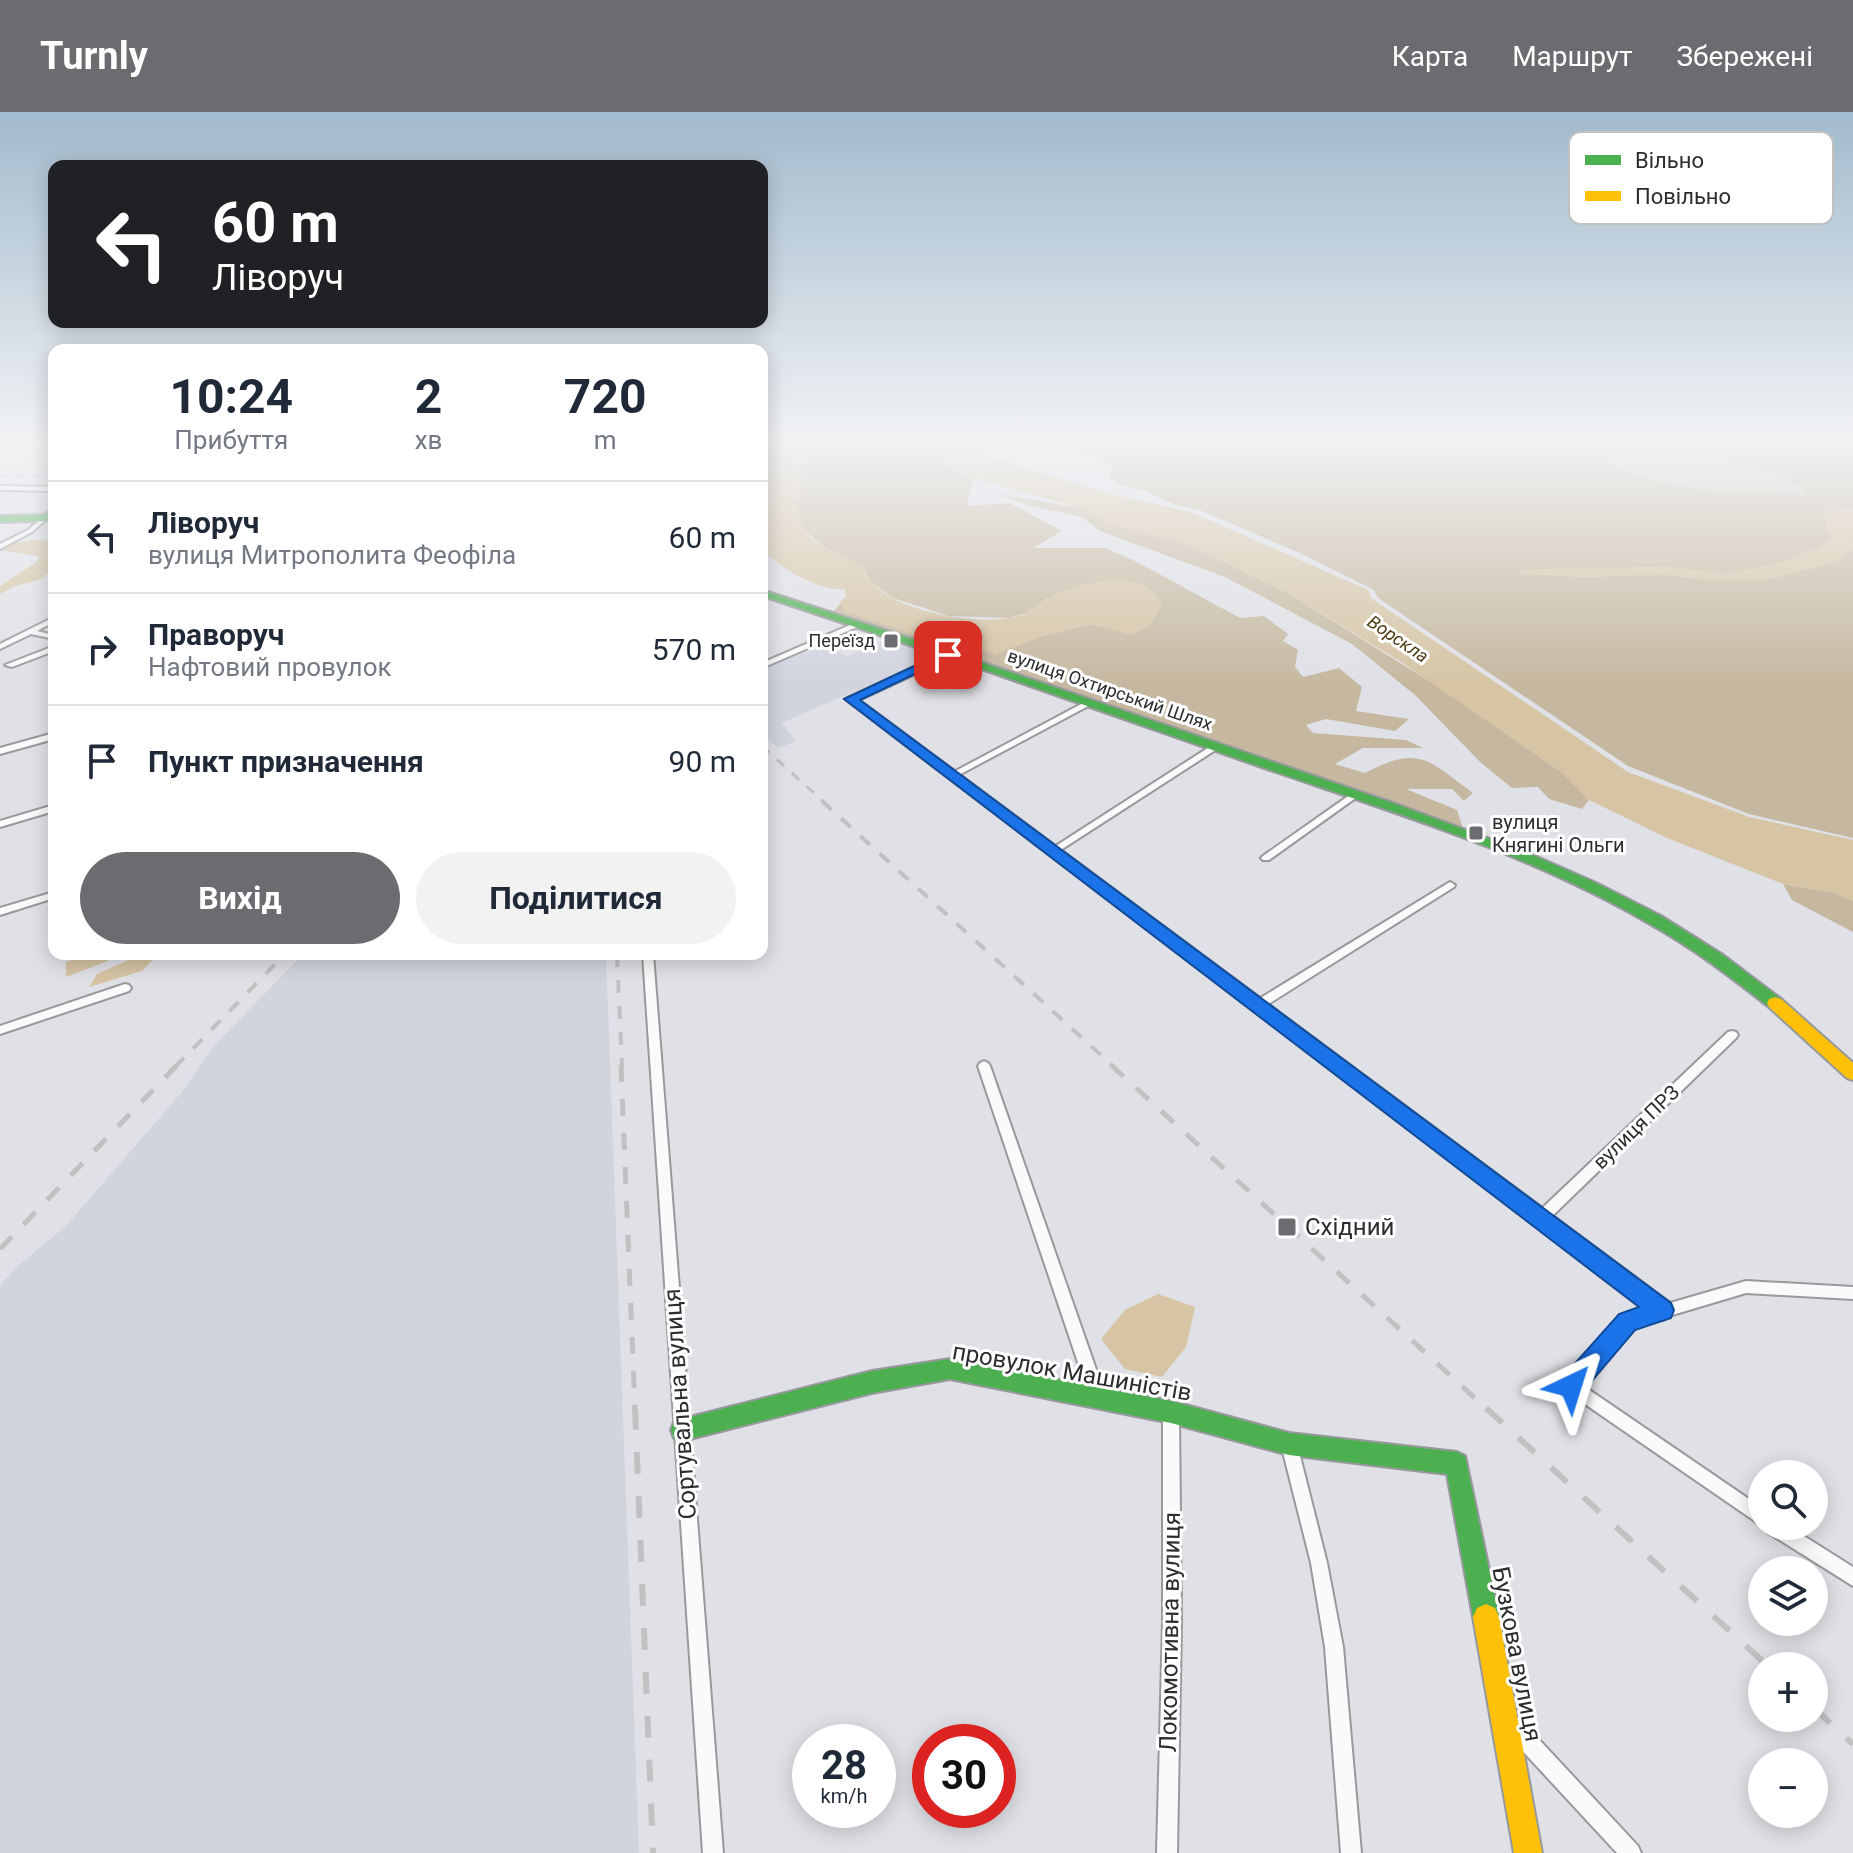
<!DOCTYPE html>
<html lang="uk">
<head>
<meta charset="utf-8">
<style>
	body { margin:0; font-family:Roboto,sans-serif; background:#f2f2f3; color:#1f2937; height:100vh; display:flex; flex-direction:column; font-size:30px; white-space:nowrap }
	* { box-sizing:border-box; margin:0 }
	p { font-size:26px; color:#747a83 }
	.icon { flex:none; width:44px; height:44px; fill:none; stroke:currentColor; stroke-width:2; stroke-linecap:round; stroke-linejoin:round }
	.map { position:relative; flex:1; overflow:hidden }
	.drawer { position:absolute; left:48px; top:232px; width:720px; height:616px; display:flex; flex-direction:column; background:#fff; border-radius:16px; box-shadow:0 4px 20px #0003 }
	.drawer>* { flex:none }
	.top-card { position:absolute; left:48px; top:48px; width:720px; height:168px; border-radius:16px; box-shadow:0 4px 20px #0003; background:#202124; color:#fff; overflow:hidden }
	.fabs { position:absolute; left:1748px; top:1348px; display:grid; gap:16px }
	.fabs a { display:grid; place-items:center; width:80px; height:80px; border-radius:50%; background:#fff; box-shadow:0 4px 20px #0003; font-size:40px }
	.speed { position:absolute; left:792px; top:1612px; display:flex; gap:16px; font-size:40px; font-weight:700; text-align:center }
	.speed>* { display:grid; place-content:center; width:104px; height:104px; border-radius:50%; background:#fff; box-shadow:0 4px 20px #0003; line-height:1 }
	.speed small { font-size:20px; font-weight:400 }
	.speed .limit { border:12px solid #d22; background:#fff; color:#111 }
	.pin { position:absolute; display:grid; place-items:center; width:68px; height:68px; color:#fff; margin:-34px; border-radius:16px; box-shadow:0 4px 12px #0006 }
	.me { position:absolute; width:88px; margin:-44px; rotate:41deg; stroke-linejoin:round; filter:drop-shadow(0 0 6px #0008) }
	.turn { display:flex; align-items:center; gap:28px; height:168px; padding:0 32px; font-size:36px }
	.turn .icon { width:104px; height:104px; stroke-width:2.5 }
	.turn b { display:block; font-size:56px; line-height:68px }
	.eta { display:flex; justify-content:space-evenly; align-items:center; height:136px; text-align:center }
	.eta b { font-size:48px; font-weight:700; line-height:56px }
	.primary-button { display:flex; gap:16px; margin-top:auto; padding:16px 32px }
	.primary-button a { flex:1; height:92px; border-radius:48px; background:#6b6c70; color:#fff; font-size:32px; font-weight:700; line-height:92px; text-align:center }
	.primary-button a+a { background:#f2f2f3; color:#1f2937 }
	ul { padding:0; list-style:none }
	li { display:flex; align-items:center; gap:24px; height:112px; padding:0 32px; border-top:2px solid #e0e1e3 }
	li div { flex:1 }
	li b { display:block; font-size:30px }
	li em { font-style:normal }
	header { display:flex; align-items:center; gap:48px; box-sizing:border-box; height:112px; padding:0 40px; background:#6b6c70; color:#fff }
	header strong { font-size:38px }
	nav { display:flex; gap:44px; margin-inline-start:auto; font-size:28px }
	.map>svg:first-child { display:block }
	.built { fill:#d1d3df }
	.green { fill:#d5cdc0 }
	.forest { fill:#c6b8a0 }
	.water { fill:#d6c4a4 }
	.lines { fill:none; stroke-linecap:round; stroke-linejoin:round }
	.street-casing { stroke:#98999d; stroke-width:4 }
	.fast-casing { stroke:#98999d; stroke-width:4 }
	.slow-casing { stroke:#98999d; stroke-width:4 }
	.street { fill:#fafafb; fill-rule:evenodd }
	.fast { fill:#4caf50; fill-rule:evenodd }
	.slow { fill:#ffc107; fill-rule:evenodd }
	.rail-far4 { stroke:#c1c1c2; stroke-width:2; stroke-dasharray:8 8; stroke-linecap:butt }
	.rail-far3 { stroke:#c1c1c2; stroke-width:3; stroke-dasharray:10 10; stroke-linecap:butt }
	.rail-far2 { stroke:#c1c1c2; stroke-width:4; stroke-dasharray:13 13; stroke-linecap:butt }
	.rail-far1 { stroke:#c1c1c2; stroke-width:5; stroke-dasharray:17 17; stroke-linecap:butt }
	.rail { stroke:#c1c1c2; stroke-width:6; stroke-dasharray:22 22; stroke-linecap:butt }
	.route { fill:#1a73e8; stroke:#114b97; stroke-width:2 }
	.poi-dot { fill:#6b6c70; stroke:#fff; stroke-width:3 }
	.labels { text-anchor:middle; stroke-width:6; stroke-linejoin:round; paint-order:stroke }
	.far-water-label { font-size:18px; font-style:italic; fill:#4c3912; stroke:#fff }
	.far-poi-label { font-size:18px; fill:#2c2d31; stroke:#fff; text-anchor:end }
	.far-street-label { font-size:18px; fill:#2c2d31; stroke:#fff }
	.poi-label { font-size:20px; fill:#2c2d31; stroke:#fff; text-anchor:start }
	.street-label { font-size:20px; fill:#2c2d31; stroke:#fff }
	.near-poi-label { font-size:24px; fill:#2c2d31; stroke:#fff; text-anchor:start }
	.near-street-label { font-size:24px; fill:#2c2d31; stroke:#fff }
	.key { fill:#fff; stroke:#c0c0c1; stroke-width:2 }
	.key-label { font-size:22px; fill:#2c2d31 }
</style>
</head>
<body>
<header>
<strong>Turnly</strong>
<nav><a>Карта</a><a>Маршрут</a><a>Збережені</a></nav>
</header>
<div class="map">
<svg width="1853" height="1741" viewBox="0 0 1853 1741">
	<rect width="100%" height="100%" fill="#e0e1e6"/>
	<g class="built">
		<polygon points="887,527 936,543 782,611 796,629 778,636 762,621 762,557 825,533 847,544"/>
		<polygon points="303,842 606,842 639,1741 0,1741 0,1173 20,1152 66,1114 181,981 214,934"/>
	</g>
	<g class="green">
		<path d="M1406,329H1478L1477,340C1452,343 1430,337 1406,329Z"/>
		<path d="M1592,329H1853V343L1777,342L1733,352L1769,358L1806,379L1804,383C1752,381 1617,382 1592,329Z"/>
	</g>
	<g class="forest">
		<path d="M817,329H897L973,366L967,394L1009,391L1062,419L1033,436H1105L1137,450L1240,506L1264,504L1288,522L1283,529L1298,538L1295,555L1303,565L1339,556L1362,575L1356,599L1409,607L1395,619L1326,607L1306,613L1313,621L1406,628L1423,636H1363L1335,652L1365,661C1420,632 1429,649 1473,681L1464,689L1452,677H1406L1457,698L1463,717L834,499L846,484L996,542L1039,525L1090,512L1133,522L1139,471H1093L1046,487L1027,501L1009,506L949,504L893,486L871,470L863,455L822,434L799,413L796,390L802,383V361Z"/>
		<path d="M1048,329H1380L1388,332L1406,329L1435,338L1477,340L1478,329H1592C1617,382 1751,381 1804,383L1805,379C1781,361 1761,356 1732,352L1727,341L1735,337L1853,343V397L1826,399L1833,426L1819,436L1782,450L1729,462L1664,455L1523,458L1521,461L1585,465L1661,462L1713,468H1763L1836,450L1853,437V726L1749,702L1628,654L1378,486L1374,478L1302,442L1202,399L1176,393L1143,378L1116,371L1108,364L1113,357L1096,342Z"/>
		<polygon points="1000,382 1084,397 1108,412 1189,433 1288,481 1445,579 1564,662 1589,688 1582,697 1549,687 1538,675 1512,676 1480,650 1415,583 1352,532 1225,465 1100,419 1082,405 1023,392"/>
		<polygon points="1783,772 1834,781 1853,789 1853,820 1792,788"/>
	</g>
	<g class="water">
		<path d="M775,329H817L802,361V383L796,390C803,438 828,433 861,454C866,458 866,464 871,469C888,490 923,499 948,504C969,508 1007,511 1027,501C1034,498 1039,491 1047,487C1078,470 1143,453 1162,492L1151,512L1132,523L1090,512L1039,525L997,542L940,531L846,500L840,492L846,484L845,477C817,479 783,457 762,438V340Z"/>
		<polygon points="897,329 957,329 979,335 983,343 1110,382 1191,400 1368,478 1371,486 1628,660 1749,705 1853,728 1853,789 1834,781 1783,772 1667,726 1589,688 1564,662 1401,550 1288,481 1189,433 1108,412 1084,397 973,366"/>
		<polygon points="1853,397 1853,437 1837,450 1763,468 1713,468 1661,462 1585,465 1520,462 1523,458 1664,455 1729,462 1782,450 1819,436 1833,426 1826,415 1825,399"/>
		<polygon points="31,428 54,429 54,454 42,467 15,474 0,482 0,474 38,449 39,444 0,438 15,431"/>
		<polygon points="90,842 106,842 108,849 66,865 66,850"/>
		<polygon points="142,842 158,842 142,859 89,875 97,862"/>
		<polygon points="1158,1182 1195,1195 1186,1235 1162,1265 1125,1257 1101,1227 1125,1198"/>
	</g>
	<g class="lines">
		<g class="street-casing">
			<g id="street">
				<polygon points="0,374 54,375 54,379 0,378"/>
				<polygon points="43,405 48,406 32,420 0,437 0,432 28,418"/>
				<polygon points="54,505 54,510 37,519 54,523 54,527 31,522 0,537 0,532"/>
				<polygon points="857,510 864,512 762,556 762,551"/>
				<polygon points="54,534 54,539 12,555 5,553"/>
				<polygon points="1085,590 1088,590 1092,592 955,665 949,665 948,663"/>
				<polygon points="54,621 54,627 0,642 0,636"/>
				<polygon points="1214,632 1217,633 1217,637 1056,741 1050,741 1048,739"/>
				<polygon points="1354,680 1357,681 1357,685 1269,748 1263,748 1261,746 1263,744"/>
				<polygon points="54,693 54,699 0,715 0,709"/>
				<polygon points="1450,770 1455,773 1454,775 1262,896 1254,896 1252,893 1254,890"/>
				<polygon points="54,780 54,786 0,803 0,796"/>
				<polygon points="643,842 653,842 723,1741 703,1741"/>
				<polygon points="125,872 129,873 131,876 129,879 0,922 0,914"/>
				<polygon points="1732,919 1736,920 1738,923 1736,926 1545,1111 1540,1113 1535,1111 1533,1107 1535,1103 1728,920"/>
				<polygon points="984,949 988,951 990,954 1106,1286 1103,1291 1098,1293 1093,1291 1090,1286 978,954 980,951"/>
				<polygon points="1746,1169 1853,1175 1853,1187 1746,1181 1632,1215 1582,1273 1762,1396 1762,1414 1566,1279 1563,1274 1566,1269 1622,1205"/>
				<polygon points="1171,1292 1176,1295 1179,1300 1181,1510 1177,1741 1157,1741 1163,1510 1163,1300 1166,1295"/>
				<polygon points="1289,1324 1295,1326 1297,1332 1327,1451 1343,1535 1361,1741 1341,1741 1325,1535 1311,1451 1281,1332 1283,1326"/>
				<polygon points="1765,1414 1788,1414 1853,1455 1853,1474 1767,1420"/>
				<polygon points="1512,1604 1519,1606 1638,1734 1641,1741 1617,1741 1505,1620 1503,1613 1505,1606"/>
			</g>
		</g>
		<g class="fast-casing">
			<g id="fast">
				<polygon points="54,396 54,403 45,409 0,410 0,404 43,403"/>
				<path d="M762,478L949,539L1390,690L1528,741L1596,771L1661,804L1723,843L1781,887L1783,891L1781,895H1769C1731,865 1693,836 1650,812C1532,743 1399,702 1270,658C1163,621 1057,583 950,546L859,588L1670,1191L1673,1198L1670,1205L1663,1208L1656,1205L845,587L939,543L762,484Z"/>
				<polygon points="950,1247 1171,1289 1289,1321 1457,1340 1465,1344 1499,1505 1495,1514 1486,1518 1477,1514 1473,1505 1447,1362 1289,1343 1171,1311 950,1267 872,1281 682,1329 674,1326 671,1318 674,1310 682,1307 872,1259"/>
			</g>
		</g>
		<g class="slow-casing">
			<g id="slow">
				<polygon points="1775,885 1781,887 1853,951 1853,968 1847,966 1769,895 1767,891 1769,887"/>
				<polygon points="1486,1492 1495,1496 1499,1505 1542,1741 1514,1741 1473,1505 1477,1496"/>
			</g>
		</g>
		<use href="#street" class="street"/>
		<use href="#fast" class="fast"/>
		<use href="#slow" class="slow"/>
		<g class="rail-far4">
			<polyline points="0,342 54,343"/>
			<polyline points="0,363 54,364"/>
		</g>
		<polyline class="rail-far3" points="762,634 825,691"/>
		<g class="rail-far2">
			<polyline points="822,689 1114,955"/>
			<polyline points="617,842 622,955"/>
			<polyline points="175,955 285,842"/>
		</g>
		<g class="rail-far1">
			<polyline points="621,953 635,1298"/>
			<polyline points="1111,953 1488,1298"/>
			<polyline points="0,1137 177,953"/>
		</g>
		<g class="rail">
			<polyline points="635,1296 653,1741"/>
			<polyline points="1486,1296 1768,1554"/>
			<polyline points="1814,1596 1853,1632"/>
		</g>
	</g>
	<linearGradient id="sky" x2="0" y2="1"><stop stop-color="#a1bacd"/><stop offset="0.57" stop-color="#f1f2f4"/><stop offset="1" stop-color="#f1f2f4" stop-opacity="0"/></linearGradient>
	<rect width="1853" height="573" fill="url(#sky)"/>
	<polygon class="route" points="944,540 955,543 860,588 1671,1191 1674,1198 1671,1206 1635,1218 1580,1283 1571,1286 1562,1283 1558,1274 1562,1266 1619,1202 1639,1195 844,587"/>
	<g class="poi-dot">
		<rect x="883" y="521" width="16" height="16" rx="4"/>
		<rect x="1468" y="713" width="16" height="16" rx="4"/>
		<rect x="1277" y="1105" width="20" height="20" rx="4"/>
	</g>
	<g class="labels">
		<g class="far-water-label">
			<text transform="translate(1398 527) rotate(34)" y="6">Ворскла</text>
		</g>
		<g class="far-poi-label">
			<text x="875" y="535">Переїзд</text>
		</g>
		<g class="far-street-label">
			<text transform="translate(1110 578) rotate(19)" y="6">вулиця Охтирський Шлях</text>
		</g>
		<g class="poi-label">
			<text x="1492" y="717">вулиця<tspan x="1492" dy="23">Княгині Ольги</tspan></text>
		</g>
		<g class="street-label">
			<text transform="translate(1636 1015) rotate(-44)" y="7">вулиця ПРЗ</text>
		</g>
		<g class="near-poi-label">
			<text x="1305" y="1123">Східний</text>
		</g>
		<g class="near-street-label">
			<text transform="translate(1072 1260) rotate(10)" y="8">провулок Машиністів</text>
			<text transform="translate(680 1292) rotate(-94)" y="8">Сортувальна вулиця</text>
			<text transform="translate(1170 1520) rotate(-89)" y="8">Локомотивна вулиця</text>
			<text transform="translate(1517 1542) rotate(79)" y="8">Бузкова вулиця</text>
		</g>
	</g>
	<rect x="1569" y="20" width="264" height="92" rx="12" class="key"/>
	<rect x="1585" y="43" width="36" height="10" fill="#4caf50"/>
	<rect x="1585" y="79" width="36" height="10" fill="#ffc107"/>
	<g class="key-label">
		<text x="1635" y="56">Вільно</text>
		<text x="1635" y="92">Повільно</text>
	</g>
</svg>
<div class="fabs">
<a><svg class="icon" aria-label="search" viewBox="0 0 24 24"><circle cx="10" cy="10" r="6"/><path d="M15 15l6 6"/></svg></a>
<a><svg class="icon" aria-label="layers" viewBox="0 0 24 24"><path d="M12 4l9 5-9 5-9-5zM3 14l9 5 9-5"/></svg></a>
<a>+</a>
<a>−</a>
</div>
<div class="speed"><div>28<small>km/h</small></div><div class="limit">30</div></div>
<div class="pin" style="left:948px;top:543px;background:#d93025"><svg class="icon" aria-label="arrive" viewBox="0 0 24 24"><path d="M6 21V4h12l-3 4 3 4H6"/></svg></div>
<svg class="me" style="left:1571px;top:1274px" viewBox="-20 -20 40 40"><path d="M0-17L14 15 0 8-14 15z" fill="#1a73e8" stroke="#fff" stroke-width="4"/></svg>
<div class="top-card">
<div class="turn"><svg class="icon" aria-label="left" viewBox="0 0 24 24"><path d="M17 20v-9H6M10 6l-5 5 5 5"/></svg><div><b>60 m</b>Ліворуч</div></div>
</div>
<section class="drawer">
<div class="eta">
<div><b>10:24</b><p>Прибуття</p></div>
<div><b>2</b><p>хв</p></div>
<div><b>720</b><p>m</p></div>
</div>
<ul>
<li><svg class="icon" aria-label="left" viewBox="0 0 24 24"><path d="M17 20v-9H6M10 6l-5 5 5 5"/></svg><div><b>Ліворуч</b><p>вулиця Митрополита Феофіла</p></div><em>60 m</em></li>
<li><svg class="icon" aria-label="right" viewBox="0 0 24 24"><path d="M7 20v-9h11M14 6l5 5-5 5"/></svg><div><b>Праворуч</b><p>Нафтовий провулок</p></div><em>570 m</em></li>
<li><svg class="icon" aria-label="arrive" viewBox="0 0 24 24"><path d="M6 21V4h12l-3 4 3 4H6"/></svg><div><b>Пункт призначення</b></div><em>90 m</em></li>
</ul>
<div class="primary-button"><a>Вихід</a><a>Поділитися</a></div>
</section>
</div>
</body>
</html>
